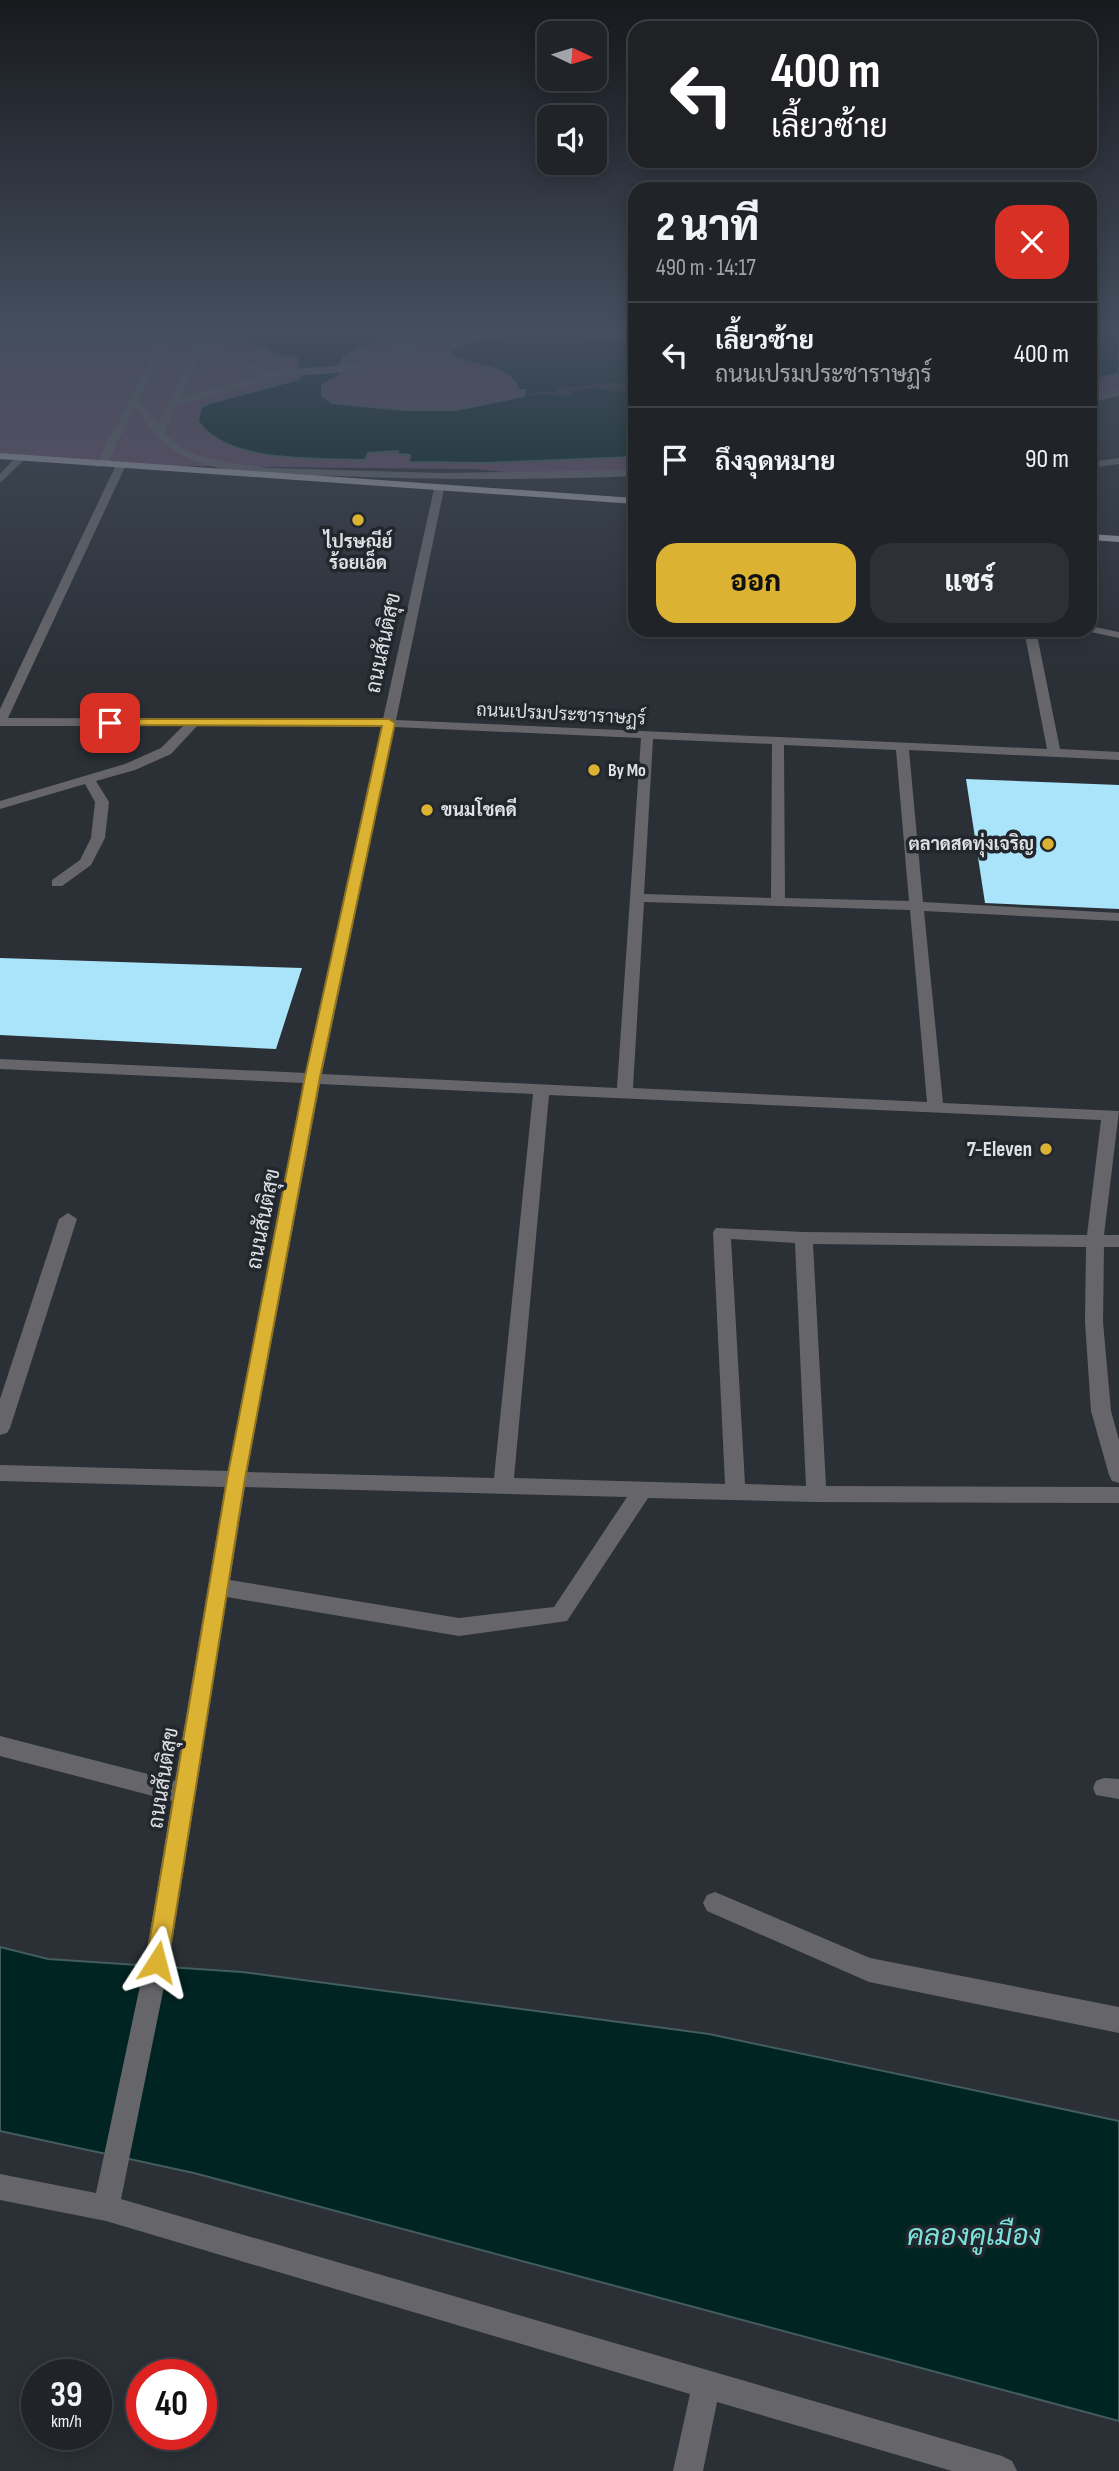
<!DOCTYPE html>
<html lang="th">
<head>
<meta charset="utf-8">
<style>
	body { margin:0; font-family:"Sofia Sans Condensed",Sarabun,sans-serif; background:#2d3035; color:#f1f3f6; height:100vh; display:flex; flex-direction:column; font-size:26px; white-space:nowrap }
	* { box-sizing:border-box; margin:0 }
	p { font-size:23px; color:#a2a4a8 }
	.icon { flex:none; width:38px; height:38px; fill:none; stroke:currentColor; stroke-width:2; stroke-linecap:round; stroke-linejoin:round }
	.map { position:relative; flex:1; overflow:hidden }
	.side { position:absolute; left:628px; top:182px; width:469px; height:455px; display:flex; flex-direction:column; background:#202429; border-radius:21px; box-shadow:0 4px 18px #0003,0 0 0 2px #3d4146 }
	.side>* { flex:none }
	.hud { position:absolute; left:628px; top:21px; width:469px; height:147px; border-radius:21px; box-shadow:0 4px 18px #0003,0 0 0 2px #3d4146; background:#202124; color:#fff; overflow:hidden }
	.needle { width:46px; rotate:94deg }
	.buttons { position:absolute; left:537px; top:21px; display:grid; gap:14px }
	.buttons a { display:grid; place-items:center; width:70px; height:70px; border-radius:14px; background:#202429; box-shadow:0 4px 18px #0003,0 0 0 2px #3d4146; font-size:35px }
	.speed { position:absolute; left:21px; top:2359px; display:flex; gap:14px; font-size:35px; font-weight:700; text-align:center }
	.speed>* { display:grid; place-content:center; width:91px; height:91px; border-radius:50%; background:#202429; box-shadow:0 4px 18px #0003,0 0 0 2px #3d4146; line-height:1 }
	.speed small { font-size:18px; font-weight:400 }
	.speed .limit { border:10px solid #d22; background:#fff; color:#111 }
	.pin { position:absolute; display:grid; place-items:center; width:60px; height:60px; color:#fff; margin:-30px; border-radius:14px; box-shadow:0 4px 10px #0006 }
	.me { position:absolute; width:77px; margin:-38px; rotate:9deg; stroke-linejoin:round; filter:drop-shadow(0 0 5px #0008) }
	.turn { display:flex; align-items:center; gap:24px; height:147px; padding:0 28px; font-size:32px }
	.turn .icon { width:91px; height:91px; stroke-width:2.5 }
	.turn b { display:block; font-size:49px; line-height:60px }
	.round { display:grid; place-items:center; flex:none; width:74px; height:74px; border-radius:21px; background:#2d3035 }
	.head { display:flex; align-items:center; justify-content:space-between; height:119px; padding:0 28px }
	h1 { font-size:42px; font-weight:800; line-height:52px }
	.action { display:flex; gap:14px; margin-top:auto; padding:14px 28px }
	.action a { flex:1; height:80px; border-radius:21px; background:#dcb233; color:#111; font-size:28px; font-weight:800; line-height:80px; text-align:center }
	.action a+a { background:#2d3035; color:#f1f3f6 }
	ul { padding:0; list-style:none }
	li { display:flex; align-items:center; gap:21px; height:105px; padding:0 28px; border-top:2px solid #3d4146 }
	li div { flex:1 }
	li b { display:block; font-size:26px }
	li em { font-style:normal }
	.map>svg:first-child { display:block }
	.green { fill:#684e69 }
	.water { fill:#002422; stroke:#435d5d; stroke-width:2 }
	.pier { fill:#2b3037 }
	.building { fill:#aae4fb }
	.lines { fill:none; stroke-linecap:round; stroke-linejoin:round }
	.minor { fill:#66666a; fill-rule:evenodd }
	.major { fill:#9c9ba3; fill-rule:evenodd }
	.route { fill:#dcb233; stroke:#8f7421; stroke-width:2 }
	.poi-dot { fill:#dcb233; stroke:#22262d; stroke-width:2.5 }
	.labels { text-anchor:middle; stroke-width:7; stroke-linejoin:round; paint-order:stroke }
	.far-poi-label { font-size:18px; font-weight:bold; fill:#dee1e6; stroke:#22262d; text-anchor:start }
	.far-street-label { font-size:18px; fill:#dee1e6; stroke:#22262d }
	.street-label { font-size:21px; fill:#dee1e6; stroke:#22262d }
	.poi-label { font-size:21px; font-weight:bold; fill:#dee1e6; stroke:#22262d; text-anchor:end }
	.near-water-label { font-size:28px; font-style:italic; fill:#7ce2dc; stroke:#22262d }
</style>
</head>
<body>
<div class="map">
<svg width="1119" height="2471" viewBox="0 0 1119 2471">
	<rect width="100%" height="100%" fill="#2b3037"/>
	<g class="green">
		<polygon points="0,326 635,326 635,474 557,477 473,469 101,465 0,457"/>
		<polygon points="1090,326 1119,326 1119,393 1090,400"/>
	</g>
	<g class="water">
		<path d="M219,326H406L344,356L339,365L340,375L322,385V396L332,403L403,410H456L524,396L525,390H519C510,364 472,367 452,355L450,352C482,325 595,336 635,341V457L484,463L409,462L410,455L397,454L398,451L368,453L365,460C318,458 226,464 198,421L201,408L210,403L300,379L297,358L275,354Z"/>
		<polygon points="1090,326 1119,326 1119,373 1090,381"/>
		<polygon points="0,1947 48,1959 242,1972 709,2034 1119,2121 1119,2421 194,2173 0,2131"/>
	</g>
	<polygon class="pier" points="620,382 628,384 631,389 617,392 596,388 571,391 574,394 570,397 549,394 524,396 539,391 556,392 557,388"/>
	<g class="building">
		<polygon points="966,779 1119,785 1119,909 985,903"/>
		<polygon points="0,958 302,968 276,1049 0,1035"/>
	</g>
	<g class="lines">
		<g class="minor">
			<path d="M168,326H179L203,343L268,371L357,364L386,355L436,333L461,326L510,329L550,326C524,344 490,329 461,332C431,334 404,356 376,365C341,376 305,374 269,377L266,381L177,405L164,433L181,448L197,455L230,463L270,468L441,473L635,470V476C536,480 436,480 336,476C288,475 233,478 188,458C162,448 152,428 135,408L106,465L97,467L96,465ZM174,331L195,346L158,426L138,401ZM203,349L260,372L261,374L260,377L180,398Z"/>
			<polygon points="581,326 635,326 635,331 585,329"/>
			<polygon points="1119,390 1119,396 1090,403 1090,397"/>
			<polygon points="17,456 26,458 0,483 0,474"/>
			<polygon points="1119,458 1119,464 1090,468 1090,462"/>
			<path d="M120,464L125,467L8,718L383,719L434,489L439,486L444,489L396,720L1047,749L1024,630H1036L1060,749L1119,752V760L909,750L923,902L1119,913V921L924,911L943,1103L1119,1111L1104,1235H1119V1247H1104L1103,1322L1111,1411L1119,1440V1483L1112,1481L1109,1475L1091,1411L1085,1322L1086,1247L813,1244L826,1486L1119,1487V1503L816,1502L648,1498L567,1621L459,1636L227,1597L169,1962L121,2199L1002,2456L1012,2461L1017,2471H952L717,2402L703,2471H673L690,2394L106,2221L0,2200V2174L96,2193L145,1962L172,1801L0,1756V1736L175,1781L225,1487L0,1481V1465L228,1471L304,1083L0,1069V1059L306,1073L382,727L197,726L171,754L135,770L96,781L109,802L105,838L91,865L62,886H52V880L80,860L91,838L95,802L85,784L0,809V801L125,764L161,748L183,726H0V709L115,467ZM394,727L641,738L617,1088L322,1074ZM653,739L772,744L771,898L644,894ZM784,745L896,750L909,901L785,898ZM644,902L910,910L927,1102L633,1088ZM320,1084L533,1094L494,1478L247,1472ZM549,1095L1101,1120L1087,1235L804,1232L716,1228L713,1232L725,1484L514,1478ZM731,1239L795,1243L806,1486L745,1484ZM245,1487L627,1497L554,1607L459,1618L230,1580Z"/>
			<polygon points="1090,626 1119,632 1119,638 1086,631 1090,630"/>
			<polygon points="68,1213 77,1219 10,1428 7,1433 0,1435 0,1399 59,1219"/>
			<polygon points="1104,1778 1119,1779 1119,1799 1096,1795 1093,1788 1096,1781"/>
			<polygon points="715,1892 870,1958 1119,2007 1119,2033 869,1982 707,1911 703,1903 707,1895"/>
		</g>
		<g class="major">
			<polygon points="0,453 635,498 635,504 0,459"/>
			<polygon points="1090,534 1119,536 1119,542 1090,540"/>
		</g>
	</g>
	<linearGradient id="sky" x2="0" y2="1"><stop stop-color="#181a1e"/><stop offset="0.49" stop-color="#444e5e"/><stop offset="1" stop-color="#444e5e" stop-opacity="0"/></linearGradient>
	<rect width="1119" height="672" fill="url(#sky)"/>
	<polygon class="route" points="110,719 389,719 395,723 320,1077 245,1479 168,1962 165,1969 157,1973 149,1969 146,1962 227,1479 305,1077 382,726 106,725 106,720"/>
	<g class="poi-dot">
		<circle cx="358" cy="520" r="7"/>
		<circle cx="594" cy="770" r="7"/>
		<circle cx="427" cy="810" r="7"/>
		<circle cx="1048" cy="844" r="7"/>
		<circle cx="1046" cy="1149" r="7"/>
	</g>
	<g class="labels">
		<g class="far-poi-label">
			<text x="358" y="548" text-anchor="middle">ไปรษณีย์<tspan x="358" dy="21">ร้อยเอ็ด</tspan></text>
			<text x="608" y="776">By Mo</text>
			<text x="441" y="816">ขนมโชคดี</text>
			<text x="1034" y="850" text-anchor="end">ตลาดสดทุ่งเจริญ</text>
		</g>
		<g class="far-street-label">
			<text transform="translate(561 714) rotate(3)" y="6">ถนนเปรมประชาราษฏร์</text>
		</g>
		<g class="street-label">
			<text transform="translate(383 643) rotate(-78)" y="7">ถนนสันติสุข</text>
			<text transform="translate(263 1219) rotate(-79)" y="7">ถนนสันติสุข</text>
			<text transform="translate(163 1778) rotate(-81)" y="7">ถนนสันติสุข</text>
		</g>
		<g class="poi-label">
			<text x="1032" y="1156">7-Eleven</text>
		</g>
		<g class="near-water-label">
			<text x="974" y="2245">คลองคูเมือง</text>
		</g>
	</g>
</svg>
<div class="buttons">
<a><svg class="needle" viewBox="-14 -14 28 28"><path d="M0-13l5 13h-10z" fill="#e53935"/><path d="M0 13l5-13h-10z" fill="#a2a4a8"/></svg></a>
<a><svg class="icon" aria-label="sound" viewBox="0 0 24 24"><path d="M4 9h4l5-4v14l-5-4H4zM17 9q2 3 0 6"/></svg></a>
</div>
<div class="speed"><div>39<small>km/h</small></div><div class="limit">40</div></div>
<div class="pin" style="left:110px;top:723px;background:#d93025"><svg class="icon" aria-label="arrive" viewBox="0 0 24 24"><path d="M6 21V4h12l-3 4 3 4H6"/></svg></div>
<svg class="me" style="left:157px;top:1962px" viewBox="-20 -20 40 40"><path d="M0-17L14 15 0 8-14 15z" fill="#dcb233" stroke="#fff" stroke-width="4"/></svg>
<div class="hud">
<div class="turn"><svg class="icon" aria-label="left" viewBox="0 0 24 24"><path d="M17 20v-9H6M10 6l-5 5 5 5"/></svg><div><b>400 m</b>เลี้ยวซ้าย</div></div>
</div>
<section class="side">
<div class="head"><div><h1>2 นาที</h1><p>490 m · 14:17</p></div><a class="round" style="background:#d93025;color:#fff"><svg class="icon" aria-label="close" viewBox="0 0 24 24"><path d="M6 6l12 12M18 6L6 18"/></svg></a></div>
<ul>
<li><svg class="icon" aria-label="left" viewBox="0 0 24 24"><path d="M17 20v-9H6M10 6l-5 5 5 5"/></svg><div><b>เลี้ยวซ้าย</b><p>ถนนเปรมประชาราษฏร์</p></div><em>400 m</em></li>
<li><svg class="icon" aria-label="arrive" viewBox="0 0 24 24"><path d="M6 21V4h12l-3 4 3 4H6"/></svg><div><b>ถึงจุดหมาย</b></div><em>90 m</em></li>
</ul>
<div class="action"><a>ออก</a><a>แชร์</a></div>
</section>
</div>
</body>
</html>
